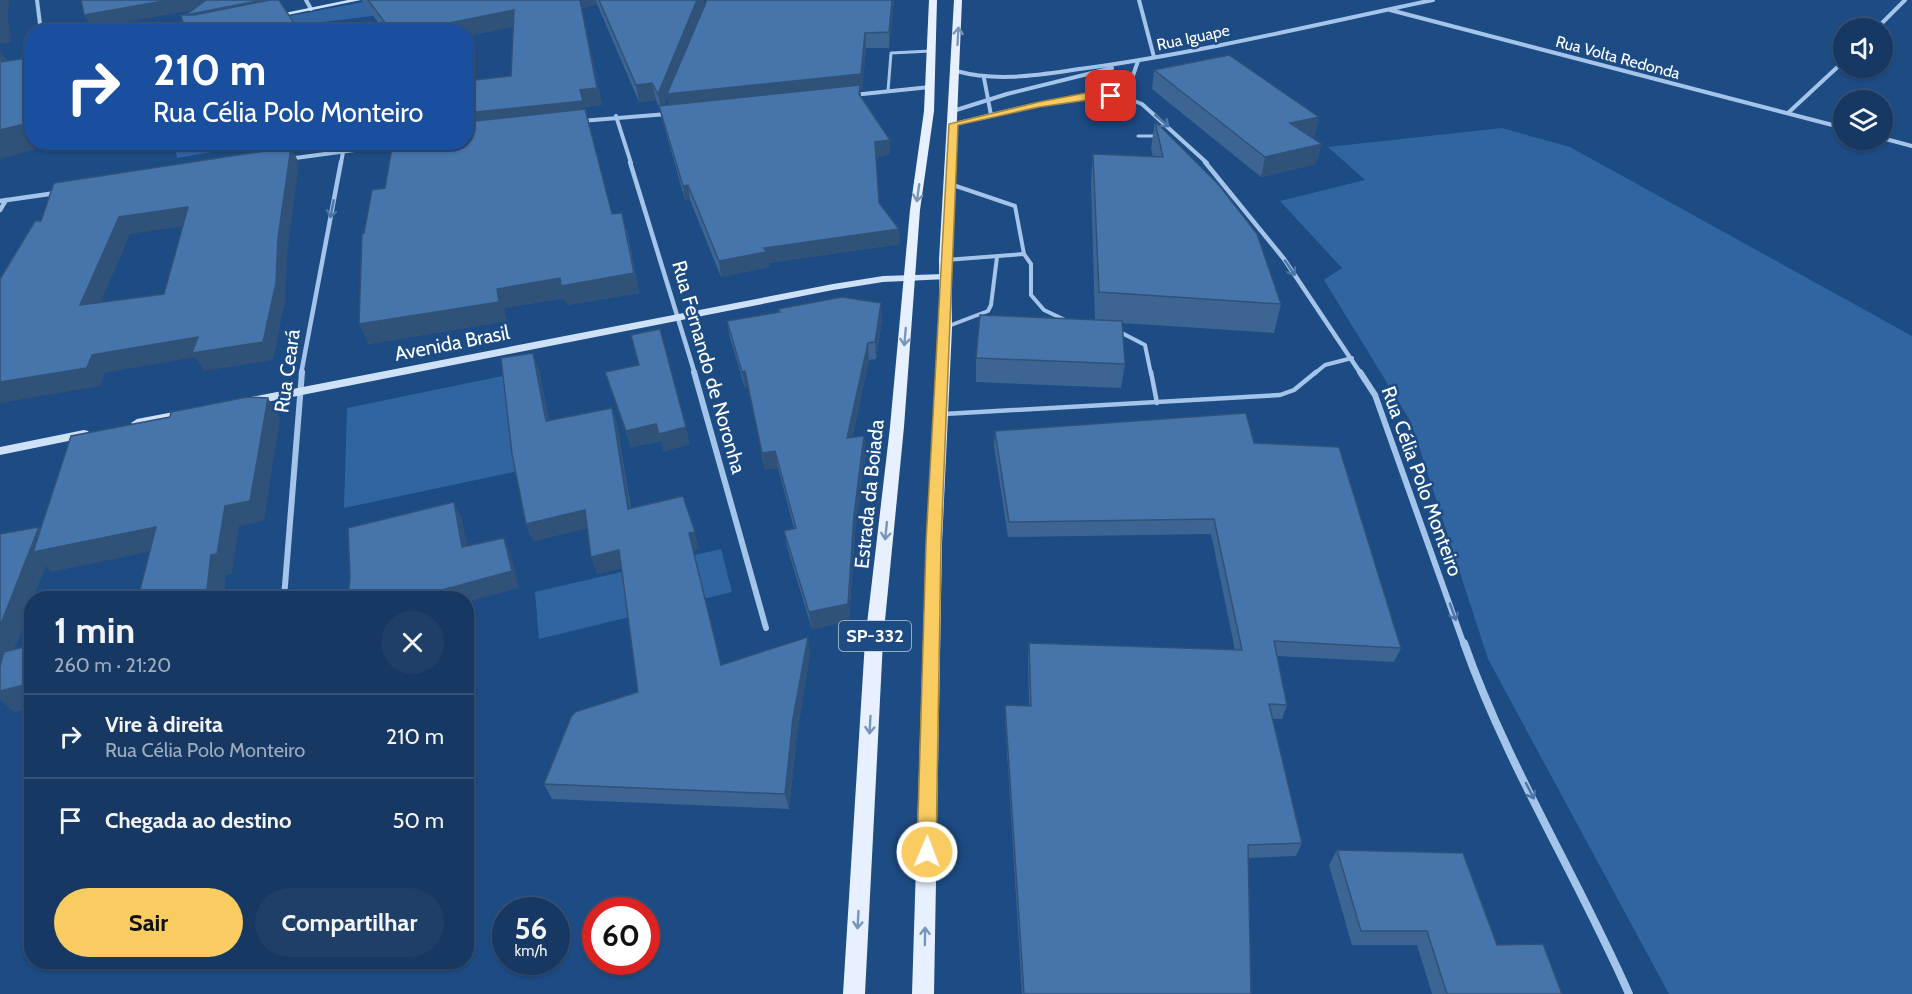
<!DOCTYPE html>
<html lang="pt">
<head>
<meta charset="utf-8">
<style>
	body { margin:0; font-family:Cabin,sans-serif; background:#1f3f68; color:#f1f3f6; height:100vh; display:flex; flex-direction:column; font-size:22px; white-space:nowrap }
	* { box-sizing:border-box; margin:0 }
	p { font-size:20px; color:#9eacbe }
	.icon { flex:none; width:33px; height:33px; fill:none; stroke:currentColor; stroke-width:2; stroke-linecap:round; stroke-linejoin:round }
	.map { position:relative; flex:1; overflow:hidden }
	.drawer { position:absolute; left:24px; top:591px; width:450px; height:378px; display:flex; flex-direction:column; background:#163862; border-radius:24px; box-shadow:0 2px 4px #0004,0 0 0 2px #355277 }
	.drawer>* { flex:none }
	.top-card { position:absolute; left:24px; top:24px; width:450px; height:126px; border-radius:24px; box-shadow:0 2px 4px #0004,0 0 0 2px #355277; background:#1a4fa0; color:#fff; overflow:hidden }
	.buttons { position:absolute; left:1833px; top:18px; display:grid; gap:12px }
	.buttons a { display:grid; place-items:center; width:60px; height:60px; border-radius:50%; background:#163862; box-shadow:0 2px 4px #0004,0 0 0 2px #355277; font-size:30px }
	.speed { position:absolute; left:492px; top:897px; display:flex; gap:12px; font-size:30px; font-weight:700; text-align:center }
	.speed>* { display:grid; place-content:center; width:78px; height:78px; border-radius:50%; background:#163862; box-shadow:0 2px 4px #0004,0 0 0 2px #355277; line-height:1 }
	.speed small { font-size:15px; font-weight:400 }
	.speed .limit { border:9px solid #d22; background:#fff; color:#111 }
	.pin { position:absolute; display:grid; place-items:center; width:51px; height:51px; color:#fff; margin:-26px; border-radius:12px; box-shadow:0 3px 9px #0006 }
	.me { position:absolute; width:66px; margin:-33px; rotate:1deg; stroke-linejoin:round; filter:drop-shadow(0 0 4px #0008) }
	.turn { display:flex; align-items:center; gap:21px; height:126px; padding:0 30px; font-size:27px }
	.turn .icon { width:78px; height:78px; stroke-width:2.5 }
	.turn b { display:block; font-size:42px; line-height:51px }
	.round { display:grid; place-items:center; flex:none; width:63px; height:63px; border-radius:32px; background:#1f3f68 }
	.summary { display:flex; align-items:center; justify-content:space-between; height:102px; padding:0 30px }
	h1 { font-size:36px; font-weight:700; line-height:45px }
	.action { display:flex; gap:12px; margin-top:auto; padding:12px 30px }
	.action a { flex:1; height:69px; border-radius:36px; background:#f9cc62; color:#111; font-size:24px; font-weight:700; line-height:69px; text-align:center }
	.action a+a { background:#1f3f68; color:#f1f3f6 }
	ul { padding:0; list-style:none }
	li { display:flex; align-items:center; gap:18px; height:84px; padding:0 30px; border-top:2px solid #355277 }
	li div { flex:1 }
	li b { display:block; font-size:22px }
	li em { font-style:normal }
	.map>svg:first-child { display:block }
	.green { fill:#3165a1 }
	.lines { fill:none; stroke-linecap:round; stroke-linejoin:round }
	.lane-far2 { stroke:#a4c4ea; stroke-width:3 }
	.lane-far1 { stroke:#a4c4ea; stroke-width:4 }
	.lane { stroke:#a4c4ea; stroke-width:4.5 }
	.street-far3 { stroke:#a4c4ea; stroke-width:4 }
	.street-far2 { stroke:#a4c4ea; stroke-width:4.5 }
	.street-far1 { stroke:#a4c4ea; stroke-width:6 }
	.street { stroke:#a4c4ea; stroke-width:8 }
	.secondary { fill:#cfe1f7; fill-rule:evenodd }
	.primary { fill:#e7f0fe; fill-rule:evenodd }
	.wall { fill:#3c6594; fill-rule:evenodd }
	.shaded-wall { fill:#315278 }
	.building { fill:#4675ac; stroke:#315278; stroke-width:1.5; fill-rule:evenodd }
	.oneway { stroke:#7895ba }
	.oneway2 { stroke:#4c75a7 }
	.route { fill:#f9cc62; stroke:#a28540; stroke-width:1.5 }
	.labels { text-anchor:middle; stroke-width:5; stroke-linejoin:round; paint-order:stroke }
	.far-street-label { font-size:16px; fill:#fff; stroke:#1d4b83 }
	.shield { fill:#1d4b83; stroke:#bbc9da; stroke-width:1.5 }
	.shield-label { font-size:18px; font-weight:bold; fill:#fff }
	.street-label { font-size:20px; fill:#fff; stroke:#1d4b83 }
</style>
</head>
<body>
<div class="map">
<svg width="1912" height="994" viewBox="0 0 1912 994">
	<rect width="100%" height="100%" fill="#1d4b83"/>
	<g class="green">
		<polygon points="374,0 379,15 308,24 285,31 205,32"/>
		<polygon points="1502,128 1570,147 1912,336 1912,994 1669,994 1488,659 1411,422 1324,280 1342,268 1280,201 1365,180 1328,147"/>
		<polygon points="174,143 215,143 217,151 177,158"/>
		<polygon points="507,375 518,471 344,508 347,408"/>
		<polygon points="721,549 732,592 539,639 535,592"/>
	</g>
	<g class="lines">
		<g class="lane-far2">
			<polyline points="888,91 891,53 931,51"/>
			<polyline points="1138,136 1157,136"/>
		</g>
		<g class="lane-far1">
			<polyline points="950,184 1015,206 1024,254 1031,264 1031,295 1044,310 1065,320"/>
			<polyline points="946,260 1024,254"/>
			<polyline points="946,327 988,311 991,305 997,257"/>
			<polyline points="1118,331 1145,345 1151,374"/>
			<polyline points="1314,374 1325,365 1352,358"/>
		</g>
		<g class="lane">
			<polyline points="1151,372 1157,403"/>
			<polyline points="944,414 1280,395 1294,390 1316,372"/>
		</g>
		<g class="street-far3">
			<polyline points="37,0 41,32"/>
			<polyline points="306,0 311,9"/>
			<polyline points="1139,0 1154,57"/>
			<polyline points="1390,10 1844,128"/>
			<polyline points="1877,28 1905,0"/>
			<path d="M956,71C1001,83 1042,74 1087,68C1203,52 1318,24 1433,0"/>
			<polyline points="984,78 991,115"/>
			<polyline points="853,95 930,87"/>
			<polyline points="1129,98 1129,87 1138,61"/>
			<polyline points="953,111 1007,94 1112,68"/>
			<polyline points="1788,113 1844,61"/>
			<polyline points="616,116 631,163"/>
			<polyline points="581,121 667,114"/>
			<path d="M954,124C1004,113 1096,83 1142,104L1207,163"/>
			<polyline points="1882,138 1912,146"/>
			<polyline points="288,159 413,142"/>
			<polyline points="341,163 343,152"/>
		</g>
		<g class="street-far2">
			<polyline points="630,162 695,374"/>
			<polyline points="1205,162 1284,259 1361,374"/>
			<polyline points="0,201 56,193"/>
			<polyline points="0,210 6,200"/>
			<polyline points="301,374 341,162"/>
		</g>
		<g class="street-far1">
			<polyline points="694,372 766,628"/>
			<polyline points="1360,372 1375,395 1464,645"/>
			<polyline points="284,598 302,372"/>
		</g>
		<path class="street" d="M1464,643C1507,765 1577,876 1629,994"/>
		<g class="secondary">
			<polygon points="348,0 361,0 273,18 270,16"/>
			<polygon points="945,274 948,275 948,279 883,282 833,290 251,405 246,401 251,397 833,284 883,276"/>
			<polygon points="184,410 190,414 188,417 137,427 131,423 137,419"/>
			<polygon points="84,430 88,431 90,434 88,437 0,455 0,447"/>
		</g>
		<g class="primary">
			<polygon points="929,0 937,0 934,111 920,210 904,427 883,641 865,994 843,994 865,641 890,427 910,210 924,111"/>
			<polygon points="954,0 962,0 951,260 952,328 942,543 934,994 912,994 926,543 940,328 939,260"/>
		</g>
	</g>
	<g class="wall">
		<path d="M362,0H703L704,6L707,0H894L889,48H866L862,90H860L861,96L890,140V154L876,157L879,203L900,244L768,263L769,267L721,277L690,200H685L662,119L659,107L656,100L639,102L597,4L582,8L602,105L585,107L612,214L627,231L639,293L567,305L564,298L504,308L506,321L368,344L364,233L385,188L511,76L513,27L466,36V32H385ZM667,96L669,105H664Z"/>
		<polygon points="1154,70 1319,117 1314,137 1312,137 1316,164 1261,177 1152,89"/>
		<polygon points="1155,121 1281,304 1274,333 1122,323 1125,364 1121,388 976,382 976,358 1095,320 1091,181 1093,154 1153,157 1151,148"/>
		<polygon points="778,309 882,319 876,359 869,360 852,438 866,452 855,532 849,621 812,629 787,547 784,531 794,528 778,468 765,470 748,388 745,388 730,338 727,321 779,313"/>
		<polygon points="539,370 549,421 612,408 617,425 631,508 699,548 693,550 721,665 810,654 797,734 789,809 552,799 544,784 638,692 621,568 597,574 587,528 533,541 526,524"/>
		<polygon points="605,372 690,444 664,451 661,441 631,447"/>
		<polygon points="995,431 1254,443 1401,648 1394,662 1277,656 1287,705 1282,719 1273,719 1302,843 1296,856 1248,858 1251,994 1022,994 1005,719 1005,705 1029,705 1028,657 1029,643 1235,650 1211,534 1008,537 994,446"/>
		<polygon points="1337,850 1497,945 1562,994 1432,994 1417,945 1352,945 1329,865"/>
	</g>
	<g class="shaded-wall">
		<polygon points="0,0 9,0 8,17 11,42 0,44"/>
		<polygon points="169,0 220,0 222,5 91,28 84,15"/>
		<polygon points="263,0 278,0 193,29 186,15"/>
		<polygon points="580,0 596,0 597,4 582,8 602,105 585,107 588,119 466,132 466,113 580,90"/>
		<polygon points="697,0 703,0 704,6 865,33 866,48 862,90 860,90 861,98 670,110 667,96 661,111 658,94"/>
		<polygon points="892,0 894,0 889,48 889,32"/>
		<polygon points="514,10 519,26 466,36 466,32 404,32"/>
		<polygon points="0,50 15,73 2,62"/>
		<polygon points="652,83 656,100 639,102 636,85"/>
		<polygon points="1319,117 1314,137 1285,144 1290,123"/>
		<polygon points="32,118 32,142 47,142 39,148 0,159 0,130"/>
		<polygon points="890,140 890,154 875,157 875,142"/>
		<polygon points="1322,144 1316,164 1261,177 1265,157"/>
		<polygon points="291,147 299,163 287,255 285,301 273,360 204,371 195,357 105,373 100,386 0,403 0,382 92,355 278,238"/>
		<polygon points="688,185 690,200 685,200 683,186"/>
		<polygon points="188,207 198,224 130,234 92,323 80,305 119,217"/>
		<polygon points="622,213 639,293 567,305 564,298 504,308 506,321 368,344 359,324 497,289"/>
		<polygon points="899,229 900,244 768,263 769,267 721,277 719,261 764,248"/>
		<polygon points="881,303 882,319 876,359 875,342"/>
		<polygon points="868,343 869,360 848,455 847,438"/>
		<polygon points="533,353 539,370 552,438 546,421"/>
		<polygon points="745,371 748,388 745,388 742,372"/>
		<polygon points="268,398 280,418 264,521 239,526 232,574 226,575 224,598 206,598 211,555 225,506"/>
		<polygon points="612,408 617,425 633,526 628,509"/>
		<polygon points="656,424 661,441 631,447 626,431"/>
		<polygon points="686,427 690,444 664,451 659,434"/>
		<polygon points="864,436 866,452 855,532 849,621 812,629 809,612 854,515"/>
		<polygon points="775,451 778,468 765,470 762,453"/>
		<polygon points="454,502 462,519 471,564 462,547"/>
		<polygon points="585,510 591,527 533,541 526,524"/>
		<polygon points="39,527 54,544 156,527 172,547 51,572 46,566 33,598 32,598 32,604 6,670 0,672 0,626"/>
		<polygon points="695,532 699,548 693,550 689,533"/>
		<polygon points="504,538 511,555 519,588 466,602 466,598 434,598 434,592"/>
		<polygon points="619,550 625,567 597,574 591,557"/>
		<polygon points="808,637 810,654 797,734 789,809 785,794 793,718"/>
		<polygon points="32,683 32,708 14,712 0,700 0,691"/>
	</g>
	<g class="building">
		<polygon points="81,0 169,0 84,15"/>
		<polygon points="206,0 263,0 186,15"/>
		<polygon points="270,0 279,0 300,32 185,32 181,15 194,15"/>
		<polygon points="368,0 580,0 597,88 580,90 583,101 466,113 466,81 511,76 514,10 404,32 392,32"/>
		<polygon points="599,0 697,0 658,94 652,83 636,85"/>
		<polygon points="707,0 892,0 889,32 865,33 861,74 667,94"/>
		<polygon points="0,50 2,62 32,57 32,118 24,124 0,130"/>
		<polygon points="1229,55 1319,117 1290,123 1322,144 1265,157 1154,70"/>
		<polygon points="860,85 859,94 890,140 875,142 879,203 899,229 764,248 766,252 719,261 688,185 683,186 659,106"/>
		<polygon points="585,109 612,214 622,213 634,273 561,286 560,278 497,289 499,302 359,324 362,234 364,233 372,190 385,188 393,142 466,142 466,122"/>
		<polygon points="1155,121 1219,185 1257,234 1281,304 1099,292 1093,154 1163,157"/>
		<path d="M291,147L278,238L276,283L263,342L192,353L198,337L92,355L87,368L0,382V279L35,221H41L54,183ZM188,207L164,294L80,305L119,217Z"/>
		<polygon points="842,297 881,303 875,342 868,343 847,438 864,436 854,515 848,604 809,612 784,531 796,528 775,451 762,453 745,371 742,372 727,321 780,312 778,309"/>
		<polygon points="980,315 1122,321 1125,364 976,358"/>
		<polygon points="660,329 686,427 659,434 656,424 626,431 605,372 639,365 631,335"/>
		<polygon points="533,353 546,421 612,408 628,509 683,496 695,532 689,533 721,665 808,637 793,718 785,794 544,784 571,717 575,712 638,692 619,550 591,557 585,510 526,524 512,454 501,358"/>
		<polygon points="247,397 268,398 250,501 225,506 217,554 211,555 206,598 107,598 108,596 140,590 156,527 33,552 71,436 170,417 171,412"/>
		<polygon points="1246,413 1254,443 1339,447 1401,648 1274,641 1287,705 1269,704 1302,843 1248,845 1251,994 1024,994 1005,705 1031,706 1029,643 1242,650 1214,519 1009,522 995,431"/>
		<polygon points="454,502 462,547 504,538 512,571 434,592 434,598 348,598 350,577 348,528"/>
		<polygon points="39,527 0,626 0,534"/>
		<polygon points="32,645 32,683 0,691 0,666 4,652"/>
		<polygon points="1337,850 1463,853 1497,945 1543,944 1562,994 1447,994 1427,931 1361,931"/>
	</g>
	<defs><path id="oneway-shaft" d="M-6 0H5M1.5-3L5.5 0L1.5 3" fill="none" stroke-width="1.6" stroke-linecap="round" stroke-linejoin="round" transform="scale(1.5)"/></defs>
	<g class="oneway">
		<use href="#oneway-shaft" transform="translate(958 36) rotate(-87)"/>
		<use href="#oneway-shaft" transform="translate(918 193) rotate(98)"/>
		<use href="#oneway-shaft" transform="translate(905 337) rotate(95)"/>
		<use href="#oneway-shaft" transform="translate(886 531) rotate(96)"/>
		<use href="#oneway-shaft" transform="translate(870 725) rotate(93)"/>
		<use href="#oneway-shaft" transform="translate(858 920) rotate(93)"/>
		<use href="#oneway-shaft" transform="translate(925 936) rotate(-89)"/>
	</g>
	<g class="oneway2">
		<use href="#oneway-shaft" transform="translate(1162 121) rotate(41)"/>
		<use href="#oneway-shaft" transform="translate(332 209) rotate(101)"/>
		<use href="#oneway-shaft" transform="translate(1290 268) rotate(56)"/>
		<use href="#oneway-shaft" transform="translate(1453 612) rotate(70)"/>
		<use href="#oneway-shaft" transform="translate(1530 791) rotate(63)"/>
	</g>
	<polygon class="route" points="1086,93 1111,93 1115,96 1039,107 958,125 941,543 936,852 933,858 927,860 920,858 917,852 926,543 949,124 1039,102"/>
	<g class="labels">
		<g class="far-street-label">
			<text transform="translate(1193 37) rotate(-12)" y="6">Rua Iguape</text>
			<text transform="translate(1618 57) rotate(15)" y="6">Rua Volta Redonda</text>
		</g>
		<rect class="shield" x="839" y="621" width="72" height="30" rx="4.5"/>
		<g class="shield-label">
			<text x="875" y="642">SP-332</text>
		</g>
		<g class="street-label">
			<text transform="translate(452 343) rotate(-11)" y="7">Avenida Brasil</text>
			<text transform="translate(709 367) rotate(74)" y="7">Rua Fernando de Noronha</text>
			<text transform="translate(287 371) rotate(-82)" y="7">Rua Ceará</text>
			<text transform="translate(1422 481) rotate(70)" y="7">Rua Célia Polo Monteiro</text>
			<text transform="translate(869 494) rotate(-84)" y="7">Estrada da Boiada</text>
		</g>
	</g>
</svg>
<div class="buttons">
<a><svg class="icon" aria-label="sound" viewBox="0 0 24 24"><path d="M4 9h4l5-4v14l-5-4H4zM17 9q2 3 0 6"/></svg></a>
<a><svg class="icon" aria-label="layers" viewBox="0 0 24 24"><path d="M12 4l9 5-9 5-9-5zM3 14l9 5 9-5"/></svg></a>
</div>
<div class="speed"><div>56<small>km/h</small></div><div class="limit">60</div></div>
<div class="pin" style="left:1111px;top:96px;background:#d93025"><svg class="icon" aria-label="arrive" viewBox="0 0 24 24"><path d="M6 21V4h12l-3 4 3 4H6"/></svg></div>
<svg class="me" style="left:927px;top:852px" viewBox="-20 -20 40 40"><circle r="17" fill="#f9cc62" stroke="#fff" stroke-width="3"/><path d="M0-11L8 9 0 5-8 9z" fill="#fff"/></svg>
<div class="top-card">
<div class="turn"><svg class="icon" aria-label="right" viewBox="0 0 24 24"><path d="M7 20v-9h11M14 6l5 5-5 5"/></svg><div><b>210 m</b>Rua Célia Polo Monteiro</div></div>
</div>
<section class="drawer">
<div class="summary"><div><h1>1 min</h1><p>260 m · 21:20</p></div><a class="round"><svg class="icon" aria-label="close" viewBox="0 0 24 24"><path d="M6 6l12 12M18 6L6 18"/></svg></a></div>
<ul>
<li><svg class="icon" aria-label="right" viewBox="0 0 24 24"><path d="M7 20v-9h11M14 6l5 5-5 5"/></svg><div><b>Vire à direita</b><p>Rua Célia Polo Monteiro</p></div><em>210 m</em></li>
<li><svg class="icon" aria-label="arrive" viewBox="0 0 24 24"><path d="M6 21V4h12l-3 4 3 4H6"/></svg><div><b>Chegada ao destino</b></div><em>50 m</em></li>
</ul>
<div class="action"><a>Sair</a><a>Compartilhar</a></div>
</section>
</div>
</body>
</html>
